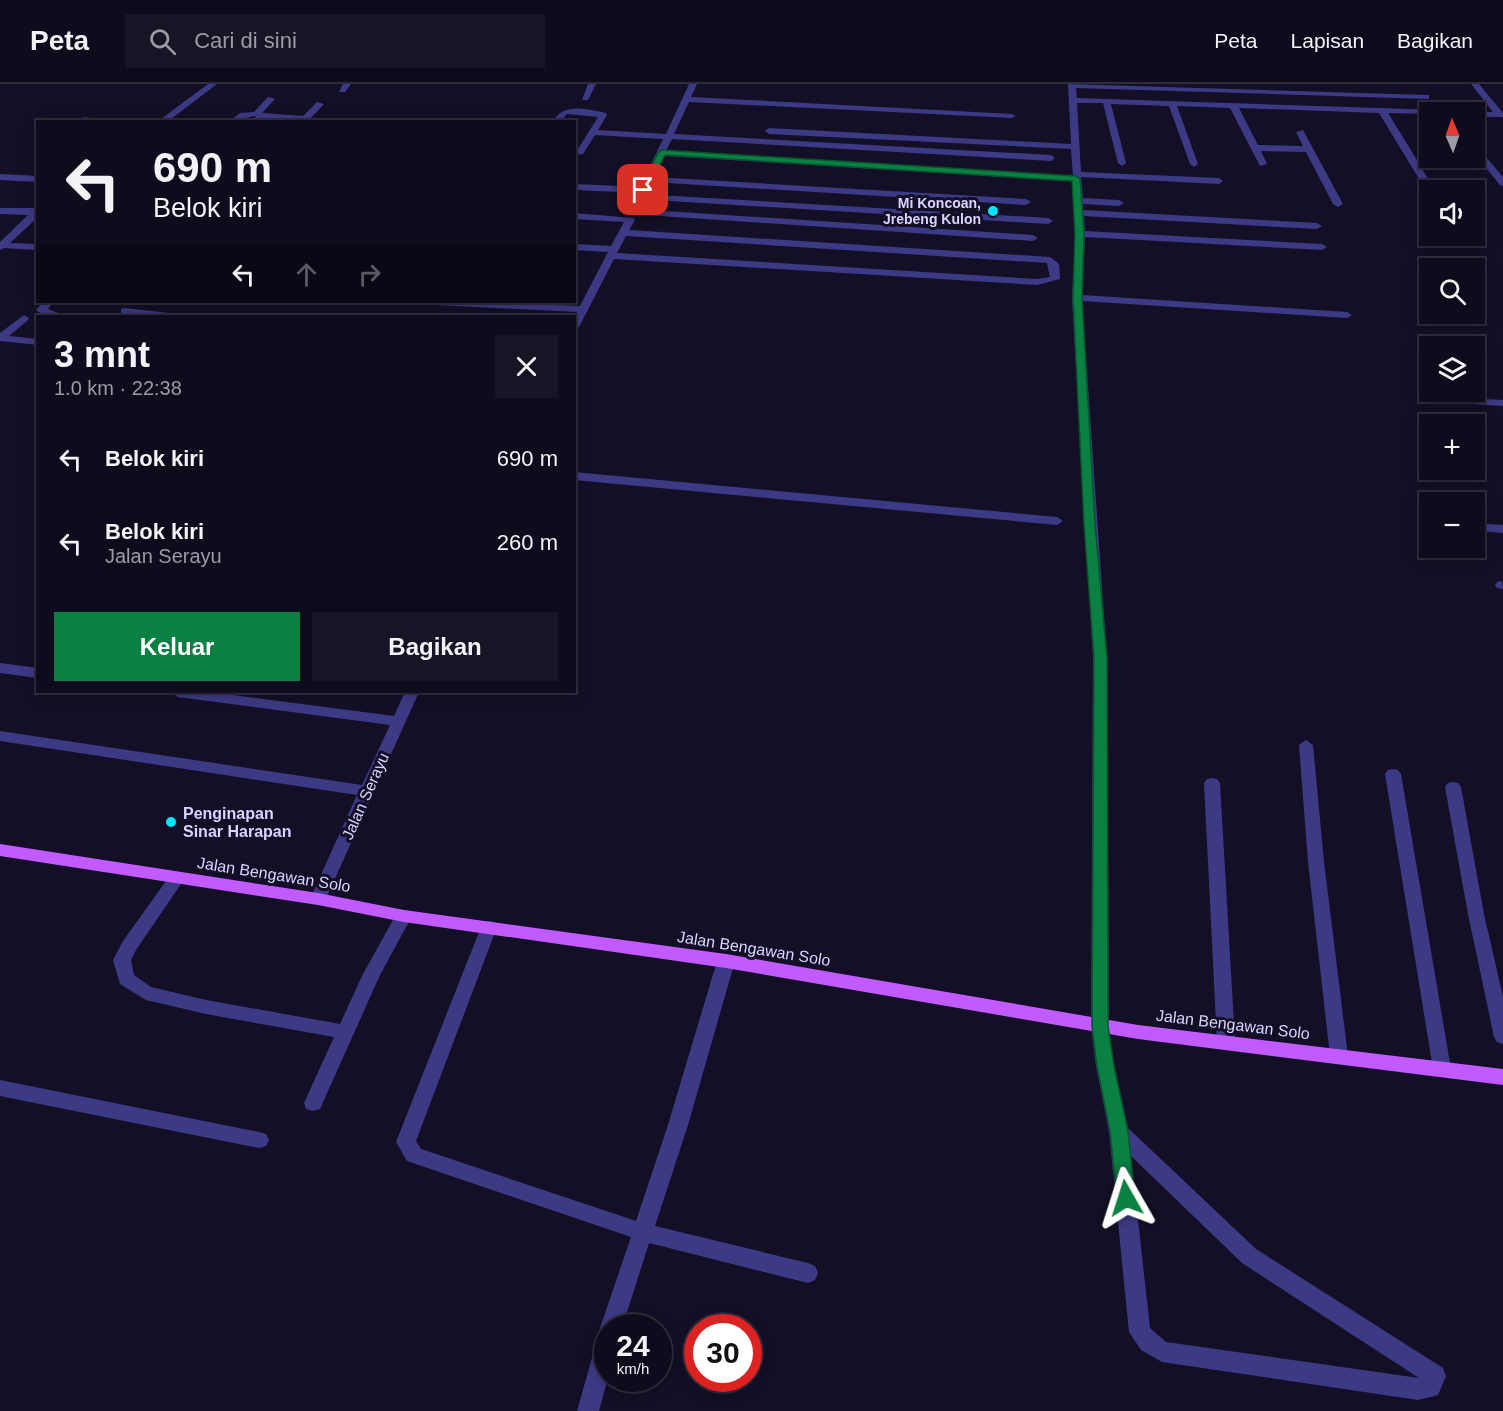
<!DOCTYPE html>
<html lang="id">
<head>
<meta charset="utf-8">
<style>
	body { margin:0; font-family:Arial,sans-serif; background:#171425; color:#f1f3f6; height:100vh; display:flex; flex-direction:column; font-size:22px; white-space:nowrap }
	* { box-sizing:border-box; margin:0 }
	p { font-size:20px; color:#9b9ba3 }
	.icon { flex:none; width:33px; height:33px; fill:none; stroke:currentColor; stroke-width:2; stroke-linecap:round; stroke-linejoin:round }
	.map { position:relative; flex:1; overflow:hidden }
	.details { position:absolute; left:36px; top:231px; width:540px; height:378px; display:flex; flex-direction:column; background:#0e0b1c; border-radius:0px; box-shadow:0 3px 15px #0003,0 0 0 2px #2e2b3b }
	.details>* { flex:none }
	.guide { position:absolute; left:36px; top:36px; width:540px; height:183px; border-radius:0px; box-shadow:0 3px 15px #0003,0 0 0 2px #2e2b3b; background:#0e0b1c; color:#f1f3f6; overflow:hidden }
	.needle { width:39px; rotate:358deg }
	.buttons { position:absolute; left:1419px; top:18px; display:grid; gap:12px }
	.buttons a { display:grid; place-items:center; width:66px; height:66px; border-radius:0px; background:#0e0b1c; box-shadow:0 3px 15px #0003,0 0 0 2px #2e2b3b; font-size:30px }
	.speed { position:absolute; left:594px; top:1230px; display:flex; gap:12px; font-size:30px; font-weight:700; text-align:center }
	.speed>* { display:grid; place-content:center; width:78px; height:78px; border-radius:50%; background:#0e0b1c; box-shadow:0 3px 15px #0003,0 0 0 2px #2e2b3b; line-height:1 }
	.speed small { font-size:15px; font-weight:400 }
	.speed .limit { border:9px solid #d22; background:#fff; color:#111 }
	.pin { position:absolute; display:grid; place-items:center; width:51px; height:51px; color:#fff; margin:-26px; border-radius:12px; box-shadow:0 3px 9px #0006 }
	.me { position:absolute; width:66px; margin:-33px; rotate:354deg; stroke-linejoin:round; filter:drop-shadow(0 0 4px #0008) }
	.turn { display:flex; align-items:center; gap:21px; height:126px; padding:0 18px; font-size:27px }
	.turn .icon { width:78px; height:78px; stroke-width:2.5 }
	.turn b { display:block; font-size:42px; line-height:51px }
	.lanes { display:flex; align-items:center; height:57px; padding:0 18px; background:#0003; justify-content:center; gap:30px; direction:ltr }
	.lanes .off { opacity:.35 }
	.round { display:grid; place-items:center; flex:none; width:63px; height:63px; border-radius:0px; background:#171425 }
	.headline { display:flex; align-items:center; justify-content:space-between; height:102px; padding:0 18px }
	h1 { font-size:36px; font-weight:700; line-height:45px }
	.action { display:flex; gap:12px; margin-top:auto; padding:12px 18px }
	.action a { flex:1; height:69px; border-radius:0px; background:#0b8043; color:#fff; font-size:24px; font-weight:700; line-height:69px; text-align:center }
	.action a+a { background:#171425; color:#f1f3f6 }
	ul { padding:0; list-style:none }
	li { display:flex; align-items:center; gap:18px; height:84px; padding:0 18px }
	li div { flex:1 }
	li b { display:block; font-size:22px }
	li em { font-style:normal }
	header { display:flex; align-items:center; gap:36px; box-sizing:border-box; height:84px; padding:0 30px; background:#0e0b1c; border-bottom:2px solid #2e2b3b }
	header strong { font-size:28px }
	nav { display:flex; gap:33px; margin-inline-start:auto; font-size:21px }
	.search { width:420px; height:54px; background:#171425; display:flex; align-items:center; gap:15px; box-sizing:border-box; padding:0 21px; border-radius:0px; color:#9b9ba3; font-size:22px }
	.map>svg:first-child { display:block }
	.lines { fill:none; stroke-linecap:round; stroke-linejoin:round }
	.minor { fill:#3d3a85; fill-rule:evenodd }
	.major { fill:#c25bff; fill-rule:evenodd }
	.route { fill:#0b8043; stroke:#07532c; stroke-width:1.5 }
	.poi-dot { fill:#00e5ff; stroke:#130f26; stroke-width:2 }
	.labels { text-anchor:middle; stroke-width:6; stroke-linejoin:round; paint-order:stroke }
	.far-poi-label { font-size:14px; font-weight:bold; fill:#d9d4ff; stroke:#130f26; text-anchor:end }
	.street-label { font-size:16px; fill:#d9d4ff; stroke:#130f26 }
	.poi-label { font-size:16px; font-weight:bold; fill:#d9d4ff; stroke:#130f26; text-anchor:start }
</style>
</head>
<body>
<header>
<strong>Peta</strong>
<div class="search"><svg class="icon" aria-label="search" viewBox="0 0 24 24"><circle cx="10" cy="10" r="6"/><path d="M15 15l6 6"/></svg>Cari di sini</div>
<nav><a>Peta</a><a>Lapisan</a><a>Bagikan</a></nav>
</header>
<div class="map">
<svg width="1503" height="1327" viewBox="0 0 1503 1327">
	<rect width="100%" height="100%" fill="#130f26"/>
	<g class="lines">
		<g class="minor">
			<polygon points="208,0 217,0 167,38 157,38"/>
			<polygon points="343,0 351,0 345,8 339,8"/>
			<polygon points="588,0 596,0 588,16 582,16"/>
			<path d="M689,0H697L691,13L1012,30L1016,32L1012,34L689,18L674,50L1051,71L1055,74L1051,77L672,55L666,67L1073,92L1071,65L769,50L765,47L769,44L1071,60L1068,0L1426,11H1429V15L1076,4L1077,14L1439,26L1443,28L1430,30L1388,29L1417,76L1482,78L1474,68V59L1503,93V102L1500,101L1486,84L1420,82L1435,106L1427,108L1379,29L1239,24L1258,61L1303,62L1296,48L1303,46L1343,120L1338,123L1333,120L1306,68L1261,67L1267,80L1260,82L1230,24L1177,22L1198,80L1194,83L1190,80L1169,22L1111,20L1126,79L1122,82L1118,79L1103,19H1077L1081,88L1219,94L1223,97L1219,100L1081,93L1083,114L1119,116L1124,119L1119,122L1083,120V126L1317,139L1322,142L1317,145L1084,132L1085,147L1322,160L1327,163L1322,166L1085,153L1082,211L1347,228L1352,231L1347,234L1082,217L1107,574L1109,942L1114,982L1128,1044L1256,1165L1443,1284L1446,1292L1438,1311L1418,1316L1162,1278L1141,1266L1129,1248L1109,1048L1096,982L1091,942L1093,574L1072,214L1075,150L1073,97L664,72L654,93L1026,115L1031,118L1026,121L652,98L646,104L641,101L663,55L595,51L583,70L580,71L576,68L598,33L567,30L560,38H552C564,18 586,25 606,29L607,31L598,46L666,50ZM1131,1072L1242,1179L1419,1294L1166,1258L1150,1244Z"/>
			<polygon points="1471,0 1479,0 1503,29 1503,33 1474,33 1474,28 1471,28 1493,28"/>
			<path d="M268,13L275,15L262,29L303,32L317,18L324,20L307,38L266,34L261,38H251L256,32C246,33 238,38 228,38L240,29L254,28Z"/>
			<polygon points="85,33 107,38 82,38 82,34"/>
			<polygon points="0,90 38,92 38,98 0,96"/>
			<polygon points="574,100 643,103 648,106 643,109 574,106"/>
			<polygon points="640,110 1048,134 1053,137 1048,140 637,115 635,113"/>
			<polygon points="0,124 38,124 38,133 10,159 38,160 38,166 4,164 0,166 0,158 28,131 0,130"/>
			<polygon points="634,125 1033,151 1038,154 1033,157 631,130 631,126"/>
			<path d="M574,129L633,134L635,136L629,146L1050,173L1059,180L1060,195L1037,201L614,175L579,243L574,246V232L577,228L437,221L432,218H491L580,222L608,168L574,166V160L611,162L624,138L574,135ZM626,152L1047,179L1050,193L1037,195L617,169Z"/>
			<path d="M43,218H53L48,225L66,232C56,233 44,233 36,226Z"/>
			<polygon points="125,224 169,229 174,232 146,232 121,229 121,225"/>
			<polygon points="24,231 29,234 28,236 9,252 38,255 38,261 0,257 0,249"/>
			<polygon points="1446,313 1503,316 1503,322 1442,318 1440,316"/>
			<polygon points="574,388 1057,433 1063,437 1057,441 574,396"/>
			<polygon points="1487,440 1503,441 1503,449 1483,447 1481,444"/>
			<polygon points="1502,497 1503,505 1497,504 1495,501 1497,498"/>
			<polygon points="0,579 38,584 38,594 0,589"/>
			<polygon points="171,608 210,608 394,632 405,608 419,608 324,819 318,821 312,819 310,815 357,711 0,657 0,647 362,701 390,641 178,613"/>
			<polygon points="1306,656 1313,661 1324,778 1348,972 1345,977 1339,980 1333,977 1330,972 1308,778 1299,661"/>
			<polygon points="1393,685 1398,686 1401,690 1451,985 1449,990 1442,993 1435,990 1433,985 1385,690 1388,686"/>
			<polygon points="1212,694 1217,695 1220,699 1235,958 1232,963 1226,965 1220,963 1217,958 1204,699 1207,695"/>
			<polygon points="1453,698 1458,699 1461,703 1484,830 1503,913 1503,960 1497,958 1494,953 1468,830 1445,703 1448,699"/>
			<polygon points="177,788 183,790 185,794 136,866 131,876 134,891 151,903 206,916 340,940 363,890 398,827 404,826 410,827 412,832 380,891 320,1025 313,1027 306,1025 304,1019 334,953 206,930 146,916 120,900 113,876 123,857 171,790"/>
			<polygon points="489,837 495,838 497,843 416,1057 421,1065 636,1137 668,1041 717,877 720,872 726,870 732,872 735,877 688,1041 655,1142 808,1179 815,1182 818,1189 815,1196 808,1199 649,1159 622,1244 608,1244 608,1294 599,1327 577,1327 597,1256 602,1248 600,1244 631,1153 407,1077 396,1058 481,843 483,838"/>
			<polygon points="0,996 259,1048 266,1050 269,1056 266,1062 259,1064 0,1012"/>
		</g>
		<polygon class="major" points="0,760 318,809 404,826 726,870 1138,941 1503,985 1503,1001 1138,955 726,884 404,838 318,821 0,772"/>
	</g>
	<polygon class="route" points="662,66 1076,92 1080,95 1084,150 1082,214 1095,440 1107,574 1108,942 1114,982 1128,1047 1135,1114 1133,1120 1126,1122 1120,1120 1117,1114 1110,1047 1097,982 1092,942 1094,574 1084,440 1073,214 1075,150 1072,97 665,71 647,106 640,108 639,106 658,69"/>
	<g class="poi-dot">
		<circle cx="993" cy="127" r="6"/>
		<circle cx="171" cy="738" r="6"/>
	</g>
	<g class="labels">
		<g class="far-poi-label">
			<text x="981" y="124">Mi Koncoan,<tspan x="981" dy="16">Jrebeng Kulon</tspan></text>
		</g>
		<g class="street-label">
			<text transform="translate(365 712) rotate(-66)" y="6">Jalan Serayu</text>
			<text transform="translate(274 790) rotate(9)" y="6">Jalan Bengawan Solo</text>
			<text transform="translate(754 864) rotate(9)" y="6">Jalan Bengawan Solo</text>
			<text transform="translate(1233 940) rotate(7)" y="6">Jalan Bengawan Solo</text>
		</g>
		<g class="poi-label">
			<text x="183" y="735">Penginapan<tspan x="183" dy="18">Sinar Harapan</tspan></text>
		</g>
	</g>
</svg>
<div class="buttons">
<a><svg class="needle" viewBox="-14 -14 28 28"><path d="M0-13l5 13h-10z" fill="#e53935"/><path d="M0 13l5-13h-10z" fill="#9b9ba3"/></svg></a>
<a><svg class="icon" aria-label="sound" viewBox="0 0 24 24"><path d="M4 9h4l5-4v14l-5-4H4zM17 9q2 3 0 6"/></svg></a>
<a><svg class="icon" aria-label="search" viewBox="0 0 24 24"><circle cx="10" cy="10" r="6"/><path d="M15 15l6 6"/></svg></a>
<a><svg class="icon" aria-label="layers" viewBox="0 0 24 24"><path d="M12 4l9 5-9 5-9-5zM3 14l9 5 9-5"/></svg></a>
<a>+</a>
<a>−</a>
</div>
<div class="speed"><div>24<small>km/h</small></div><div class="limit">30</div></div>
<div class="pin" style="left:643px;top:106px;background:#d93025"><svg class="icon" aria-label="arrive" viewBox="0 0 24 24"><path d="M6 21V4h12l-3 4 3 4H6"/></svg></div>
<svg class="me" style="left:1126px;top:1114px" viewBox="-20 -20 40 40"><path d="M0-17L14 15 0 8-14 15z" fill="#0b8043" stroke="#fff" stroke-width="4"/></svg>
<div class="guide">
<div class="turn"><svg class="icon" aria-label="left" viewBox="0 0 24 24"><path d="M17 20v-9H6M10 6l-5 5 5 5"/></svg><div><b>690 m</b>Belok kiri</div></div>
<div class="lanes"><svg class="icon" aria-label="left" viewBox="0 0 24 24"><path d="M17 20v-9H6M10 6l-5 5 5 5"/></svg><svg class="icon off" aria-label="ahead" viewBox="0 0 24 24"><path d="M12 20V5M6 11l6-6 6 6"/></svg><svg class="icon off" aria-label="right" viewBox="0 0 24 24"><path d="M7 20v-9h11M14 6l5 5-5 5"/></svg></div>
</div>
<section class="details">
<div class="headline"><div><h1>3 mnt</h1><p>1.0 km · 22:38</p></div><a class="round"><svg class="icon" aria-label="close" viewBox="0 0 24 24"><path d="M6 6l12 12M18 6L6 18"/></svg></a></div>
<ul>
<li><svg class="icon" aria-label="left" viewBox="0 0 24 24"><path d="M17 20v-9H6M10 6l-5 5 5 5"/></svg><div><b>Belok kiri</b></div><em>690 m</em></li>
<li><svg class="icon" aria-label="left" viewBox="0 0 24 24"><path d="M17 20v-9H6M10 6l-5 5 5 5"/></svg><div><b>Belok kiri</b><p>Jalan Serayu</p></div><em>260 m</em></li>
</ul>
<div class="action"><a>Keluar</a><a>Bagikan</a></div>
</section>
</div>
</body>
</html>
